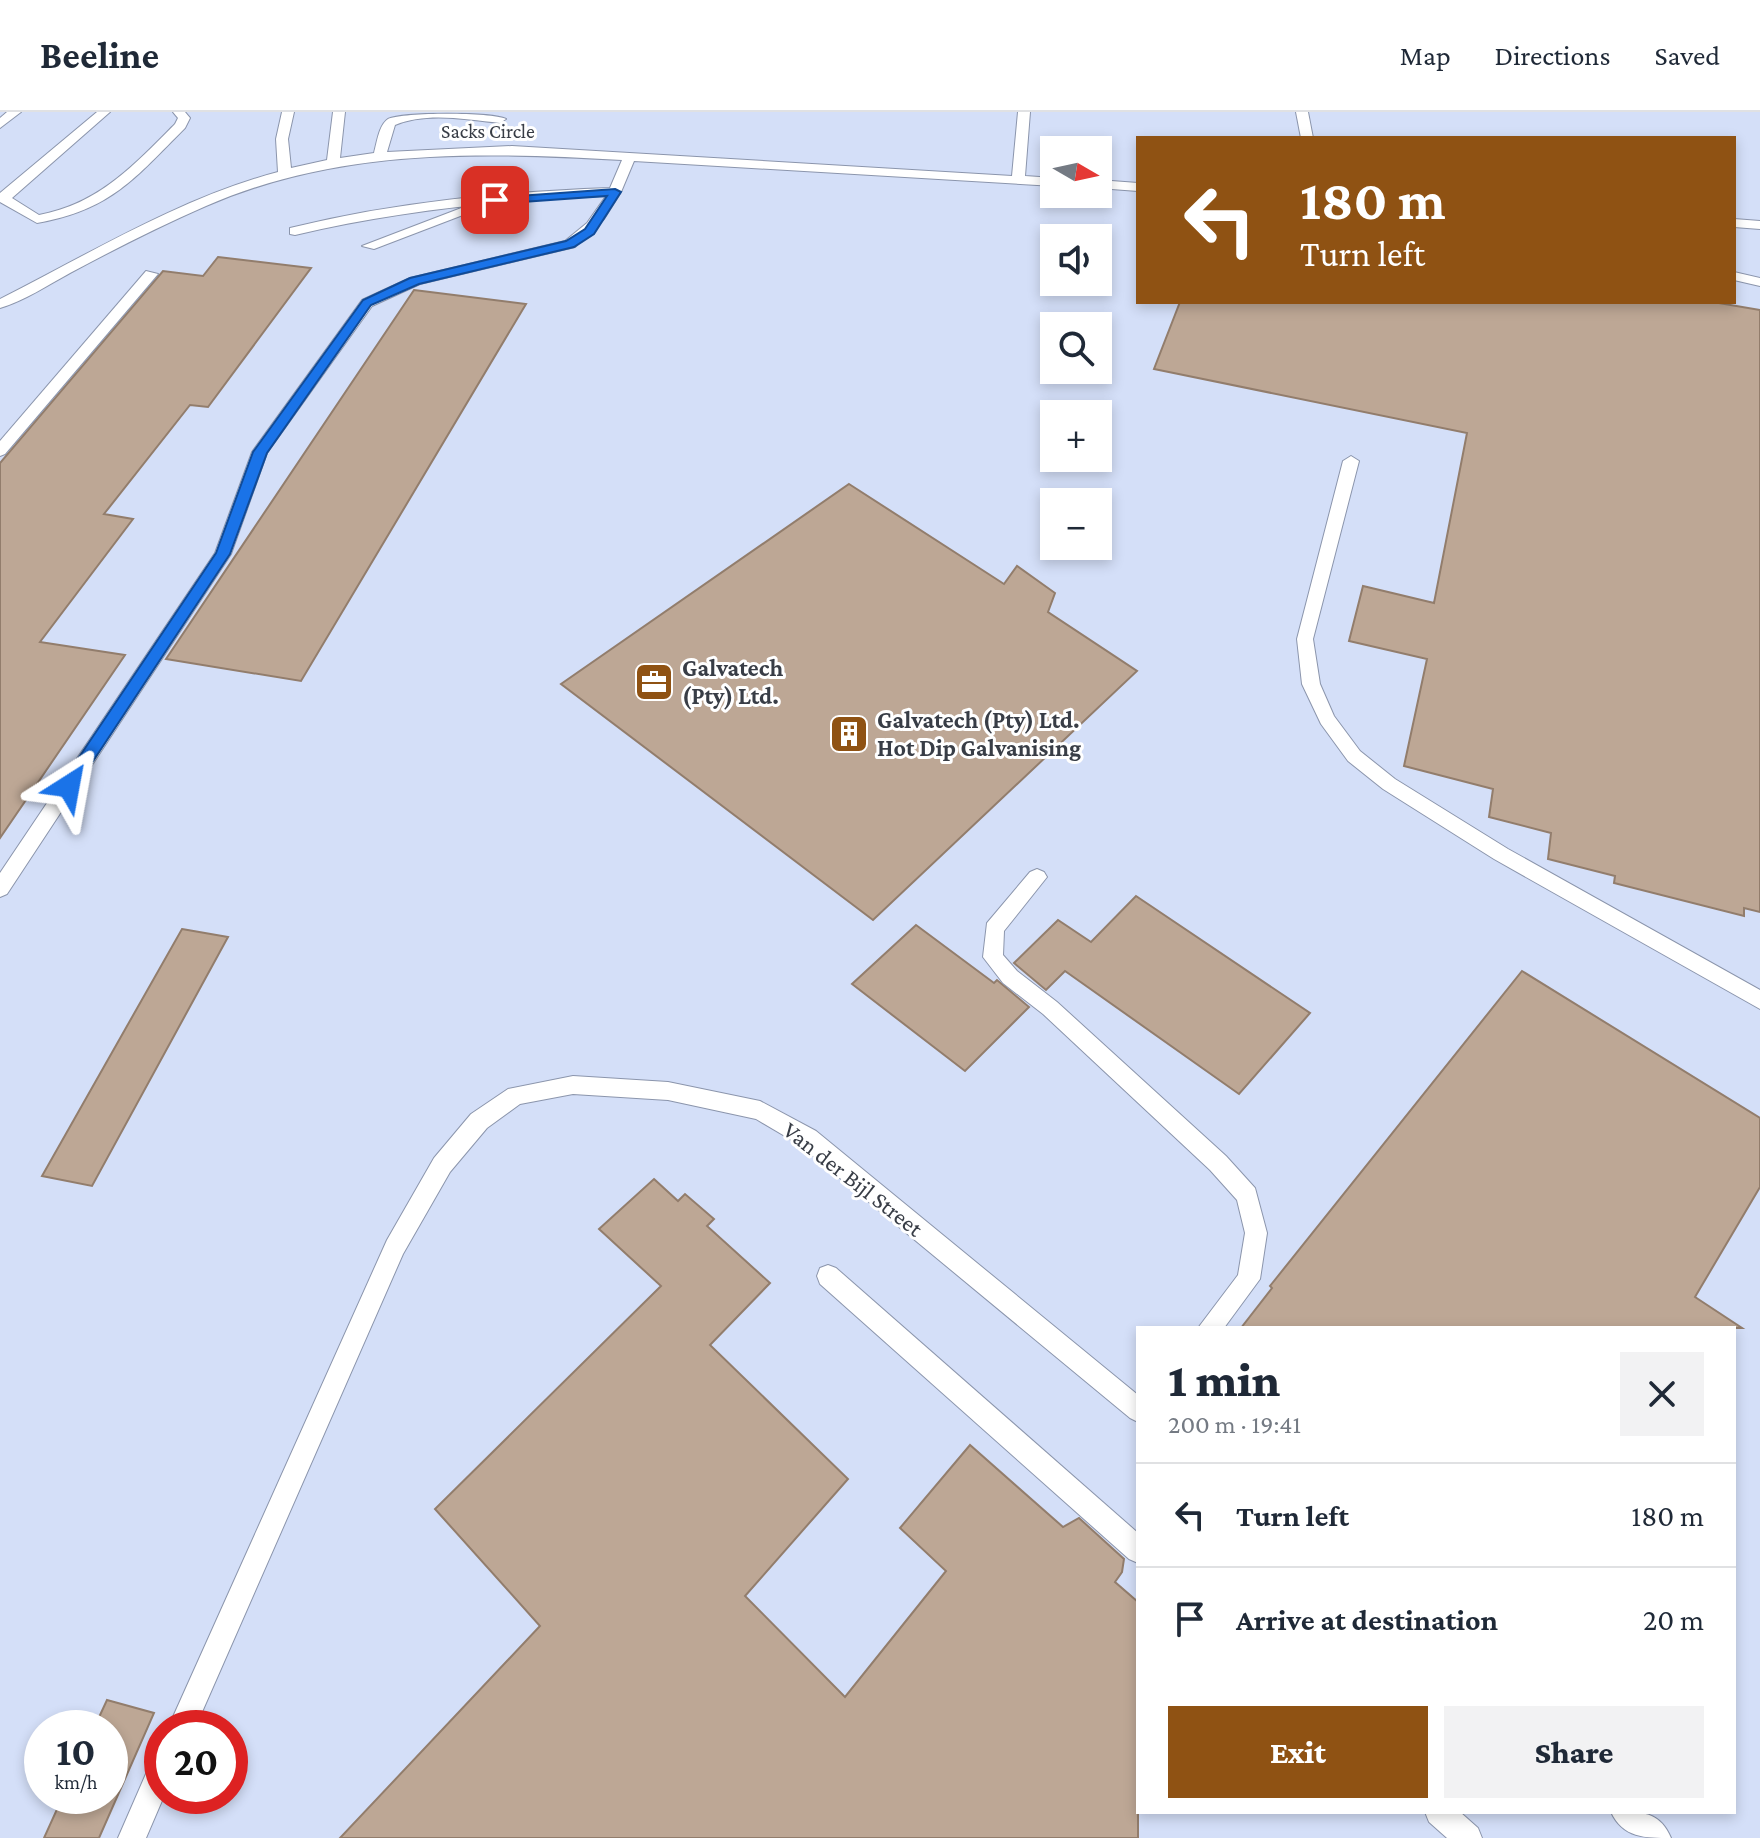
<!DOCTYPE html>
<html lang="en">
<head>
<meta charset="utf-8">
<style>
	body { margin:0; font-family:"Crimson Pro",serif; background:#f2f2f3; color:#1f2937; height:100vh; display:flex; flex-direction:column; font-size:30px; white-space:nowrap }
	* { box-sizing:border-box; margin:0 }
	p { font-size:26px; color:#747a83 }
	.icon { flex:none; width:44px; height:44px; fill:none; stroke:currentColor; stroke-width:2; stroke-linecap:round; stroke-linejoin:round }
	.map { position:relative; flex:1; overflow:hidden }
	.details { position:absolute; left:1136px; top:1214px; width:600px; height:488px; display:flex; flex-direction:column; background:#fff; border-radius:0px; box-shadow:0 4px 12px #0003 }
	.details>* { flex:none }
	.banner { position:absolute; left:1136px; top:24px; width:600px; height:168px; border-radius:0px; box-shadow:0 4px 12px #0003; background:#8f5213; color:#fff; overflow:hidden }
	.needle { width:52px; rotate:99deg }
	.fabs { position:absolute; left:1040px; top:24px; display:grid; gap:16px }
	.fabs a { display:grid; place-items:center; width:72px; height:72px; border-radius:0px; background:#fff; box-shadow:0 4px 12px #0003; font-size:40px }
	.speed { position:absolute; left:24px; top:1598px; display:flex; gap:16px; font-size:40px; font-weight:700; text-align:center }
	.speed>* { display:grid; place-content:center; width:104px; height:104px; border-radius:50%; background:#fff; box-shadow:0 4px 12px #0003; line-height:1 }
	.speed small { font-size:20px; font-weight:400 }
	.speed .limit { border:12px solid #d22; background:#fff; color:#111 }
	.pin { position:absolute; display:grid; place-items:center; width:68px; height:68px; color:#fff; margin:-34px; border-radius:16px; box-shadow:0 4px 12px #0006 }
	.me { position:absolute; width:88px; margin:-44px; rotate:34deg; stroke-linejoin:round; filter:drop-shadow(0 0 6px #0008) }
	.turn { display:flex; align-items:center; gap:28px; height:168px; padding:0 32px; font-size:36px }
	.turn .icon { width:104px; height:104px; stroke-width:2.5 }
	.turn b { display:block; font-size:56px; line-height:68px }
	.round { display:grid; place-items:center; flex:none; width:84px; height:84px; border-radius:0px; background:#f2f2f3 }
	.overview { display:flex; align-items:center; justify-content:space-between; height:136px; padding:0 32px }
	h1 { font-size:48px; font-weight:800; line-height:60px }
	.action { display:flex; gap:16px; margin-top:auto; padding:16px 32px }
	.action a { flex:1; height:92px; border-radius:0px; background:#8f5213; color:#fff; font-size:32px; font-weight:800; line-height:92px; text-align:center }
	.action a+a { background:#f2f2f3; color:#1f2937 }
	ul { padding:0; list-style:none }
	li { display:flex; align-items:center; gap:24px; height:104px; padding:0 32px; border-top:2px solid #e0e1e3 }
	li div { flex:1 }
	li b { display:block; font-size:30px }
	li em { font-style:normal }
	header { display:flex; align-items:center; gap:48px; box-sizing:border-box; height:112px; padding:0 40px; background:#fff; border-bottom:2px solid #e0e1e3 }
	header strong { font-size:38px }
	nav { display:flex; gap:44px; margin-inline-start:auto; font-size:28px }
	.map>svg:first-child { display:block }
	.building { fill:#bda795; stroke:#927d6c; stroke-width:2 }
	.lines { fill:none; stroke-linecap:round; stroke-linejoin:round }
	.lane-casing { stroke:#8b95ac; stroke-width:2 }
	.lane { fill:#fff; fill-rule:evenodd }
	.route { fill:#1a73e8; stroke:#114b97; stroke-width:2 }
	.labels { text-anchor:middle; stroke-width:6; stroke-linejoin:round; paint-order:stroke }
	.far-street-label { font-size:20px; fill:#383d46; stroke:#fff }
	.poi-label { font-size:24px; font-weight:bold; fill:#383d46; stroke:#fff; text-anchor:start }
	.street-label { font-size:24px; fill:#383d46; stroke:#fff }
</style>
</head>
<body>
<header>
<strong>Beeline</strong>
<nav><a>Map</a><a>Directions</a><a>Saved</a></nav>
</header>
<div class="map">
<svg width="1760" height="1726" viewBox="0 0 1760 1726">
	<rect width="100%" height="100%" fill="#d4dff8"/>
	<g class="building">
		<polygon points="218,145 311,156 208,295 190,293 104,402 133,407 40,530 125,543 0,726 0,351 163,159 203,164"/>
		<polygon points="414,178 526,192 301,569 166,547"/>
		<polygon points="1180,190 1713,190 1760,198 1760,800 1744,796 1744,804 1614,771 1615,764 1548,747 1551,721 1489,705 1493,677 1404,654 1427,547 1349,529 1363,474 1434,491 1467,321 1154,257"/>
		<polygon points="849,372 1004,472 1017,454 1055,481 1048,500 1137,559 873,808 561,572"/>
		<polygon points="1136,784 1310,901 1239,982 1065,859 1046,878 1014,851 1058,808 1091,830"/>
		<polygon points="916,813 994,871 997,868 1029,895 965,959 852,872"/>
		<polygon points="182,817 228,825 92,1074 42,1064"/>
		<polygon points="1522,859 1760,1006 1760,1075 1695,1185 1742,1216 1241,1216 1272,1176 1270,1174"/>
		<polygon points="654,1067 678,1089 685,1082 714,1107 707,1114 770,1171 710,1233 848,1367 745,1484 845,1585 946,1459 900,1416 970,1333 1063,1415 1079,1406 1124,1447 1122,1460 1115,1470 1138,1490 1138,1726 340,1726 540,1514 435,1397 661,1174 599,1117"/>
		<polygon points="107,1588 154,1601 99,1726 44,1726 63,1684 110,1684 110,1616 94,1616"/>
	</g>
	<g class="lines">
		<g class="lane-casing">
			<g id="lane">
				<polygon points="7,0 21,0 0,16 0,6"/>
				<path d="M97,0H110L12,86L39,103C99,92 134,53 175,12L178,6L173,0H185L190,6L185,16C135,66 111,98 37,111L0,90V81Z"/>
				<path d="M282,0H294L288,27L291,56L327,48L333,0H345L340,46L374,41C377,30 379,13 388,7C404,0 491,0 506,7L500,11C464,7 426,0 395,13L387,40L512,34L1012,64L1018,0H1030L1025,64L1054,66V74L634,49L621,80L604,107L575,135L420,172L372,194L267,341L231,442L7,782L0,785V761L215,441L252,340L362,188L410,166L565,129L587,111L606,84C501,88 397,99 295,123L290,122V116C395,90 502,80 610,76L622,48C479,40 339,36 206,94C160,114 115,137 70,161C48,173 24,189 0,196V187C91,141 180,86 278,60L276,27Z"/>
				<polygon points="1296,0 1308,0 1313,26 1301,26"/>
				<polygon points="1098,68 1138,71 1138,79 1098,76"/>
				<polygon points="464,95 476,98 374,137 362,134"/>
				<polygon points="1734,107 1760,109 1760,117 1734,115"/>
				<polygon points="146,159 158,162 5,342 0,344 0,329"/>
				<polygon points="1734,160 1760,166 1760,174 1734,168"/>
				<polygon points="1351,344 1359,349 1313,527 1320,572 1334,604 1360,639 1395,667 1508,737 1760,878 1760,897 1494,747 1383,677 1348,649 1321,612 1302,572 1297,527 1343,349"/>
				<polygon points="1037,757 1044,760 1047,765 1004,819 1003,843 1017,859 1057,890 1226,1044 1255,1076 1267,1121 1260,1167 1224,1216 1198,1216 1238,1163 1245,1121 1237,1088 1210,1058 1043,902 1003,871 983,845 987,811 1030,760"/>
				<polygon points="573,964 668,970 760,989 816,1019 1138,1283 1138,1310 1130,1306 800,1033 756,1007 668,988 573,982 520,992 487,1016 450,1060 403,1142 195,1616 168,1616 387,1128 434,1046 471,1002 508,977"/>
				<polygon points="828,1153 836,1156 1138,1421 1138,1451 1129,1447 820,1172 817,1164 820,1156"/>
				<polygon points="162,1644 162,1684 164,1684 146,1726 118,1726 152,1648"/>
				<polygon points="1425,1700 1460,1700 1478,1716 1482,1726 1447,1726 1429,1710"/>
				<path d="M1611,1700C1638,1700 1659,1697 1671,1726C1645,1726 1623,1726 1611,1700Z"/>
			</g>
		</g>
		<use href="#lane" class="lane"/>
	</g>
	<polygon class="route" points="615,77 621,80 594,122 574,135 419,172 371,193 267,341 230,442 74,678 63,678 60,674 63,669 216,441 253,340 363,188 410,166 566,129 585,117 607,84 495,92 489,88 491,86"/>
	<defs>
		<g id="office-square" transform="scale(2)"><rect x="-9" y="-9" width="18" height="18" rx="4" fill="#8f5213" stroke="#fff"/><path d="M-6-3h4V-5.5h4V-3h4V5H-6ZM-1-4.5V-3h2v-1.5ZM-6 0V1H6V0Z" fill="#fff"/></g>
		<g id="building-square" transform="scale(2)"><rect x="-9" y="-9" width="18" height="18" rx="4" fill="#8f5213" stroke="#fff"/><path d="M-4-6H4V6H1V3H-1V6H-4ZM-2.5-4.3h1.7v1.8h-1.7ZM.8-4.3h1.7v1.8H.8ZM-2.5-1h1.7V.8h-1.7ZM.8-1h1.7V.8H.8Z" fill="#fff"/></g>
	</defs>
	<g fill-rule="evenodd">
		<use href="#office-square" x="654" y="570"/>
		<use href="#building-square" x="849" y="622"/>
	</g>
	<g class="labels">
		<g class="far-street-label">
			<text x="488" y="26">Sacks Circle</text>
		</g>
		<g class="poi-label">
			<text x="682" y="564">Galvatech<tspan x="682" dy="28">(Pty) Ltd.</tspan></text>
			<text x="877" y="616">Galvatech (Pty) Ltd.<tspan x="877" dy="28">Hot Dip Galvanising</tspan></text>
		</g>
		<g class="street-label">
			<text transform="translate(853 1067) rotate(38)" y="8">Van der Bijl Street</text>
		</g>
	</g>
</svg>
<div class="fabs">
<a><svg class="needle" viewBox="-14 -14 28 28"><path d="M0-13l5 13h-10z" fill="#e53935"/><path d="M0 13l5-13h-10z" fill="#747a83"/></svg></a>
<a><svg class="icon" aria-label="sound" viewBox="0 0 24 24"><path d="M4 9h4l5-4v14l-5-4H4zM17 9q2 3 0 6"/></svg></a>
<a><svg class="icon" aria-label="search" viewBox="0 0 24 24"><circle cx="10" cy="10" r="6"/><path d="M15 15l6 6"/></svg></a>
<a>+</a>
<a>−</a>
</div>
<div class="speed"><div>10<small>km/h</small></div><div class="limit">20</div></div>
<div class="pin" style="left:495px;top:88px;background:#d93025"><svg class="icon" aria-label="arrive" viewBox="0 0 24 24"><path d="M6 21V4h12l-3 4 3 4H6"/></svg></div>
<svg class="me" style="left:69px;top:674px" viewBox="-20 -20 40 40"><path d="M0-17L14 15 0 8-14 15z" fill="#1a73e8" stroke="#fff" stroke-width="4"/></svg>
<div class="banner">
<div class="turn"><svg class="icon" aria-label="left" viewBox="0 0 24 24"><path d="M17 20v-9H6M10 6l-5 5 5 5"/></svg><div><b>180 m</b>Turn left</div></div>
</div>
<section class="details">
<div class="overview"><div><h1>1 min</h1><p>200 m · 19:41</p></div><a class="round"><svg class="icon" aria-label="close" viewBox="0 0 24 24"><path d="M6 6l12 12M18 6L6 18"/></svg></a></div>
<ul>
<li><svg class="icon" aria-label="left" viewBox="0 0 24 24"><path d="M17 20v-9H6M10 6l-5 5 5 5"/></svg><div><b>Turn left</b></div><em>180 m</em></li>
<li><svg class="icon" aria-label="arrive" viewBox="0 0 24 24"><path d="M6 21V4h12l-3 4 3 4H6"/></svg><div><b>Arrive at destination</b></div><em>20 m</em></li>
</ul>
<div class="action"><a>Exit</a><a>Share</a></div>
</section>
</div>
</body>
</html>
